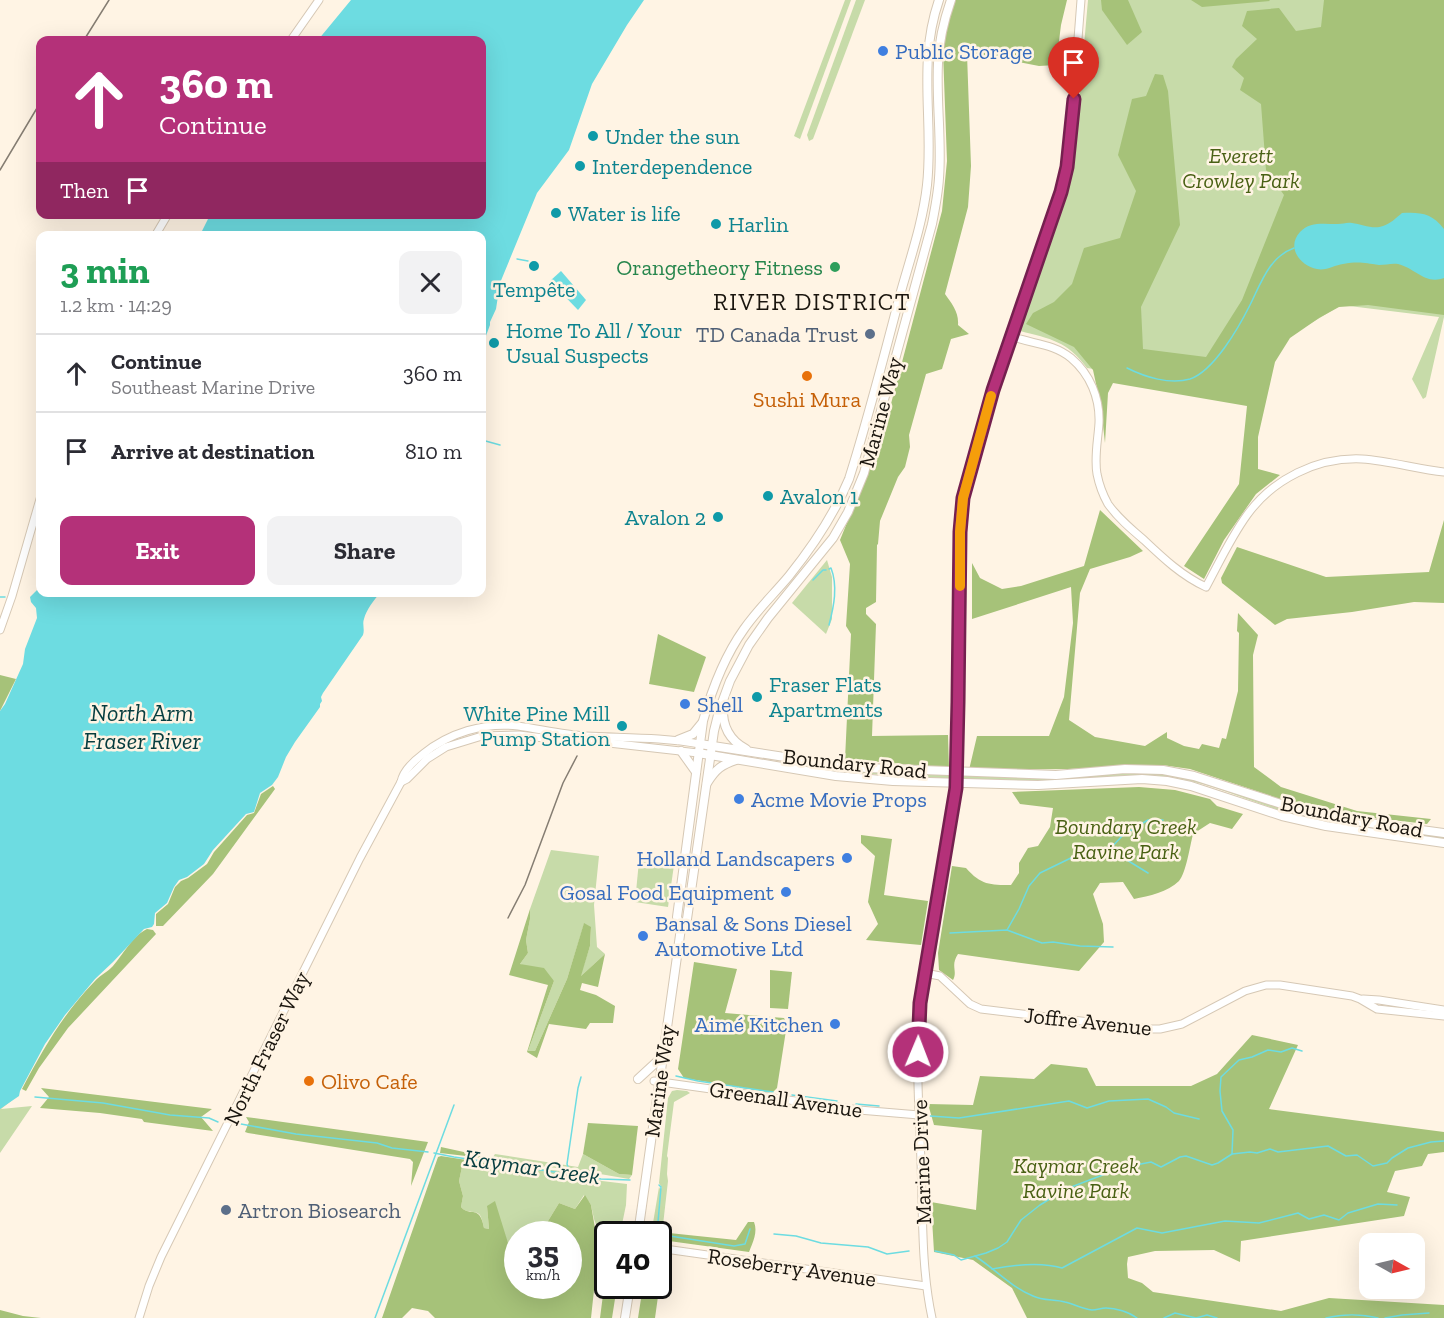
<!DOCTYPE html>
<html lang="en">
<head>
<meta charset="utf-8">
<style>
	body { margin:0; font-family:"Zilla Slab",serif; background:#f2f2f3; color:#2b2b33; height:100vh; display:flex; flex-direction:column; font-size:22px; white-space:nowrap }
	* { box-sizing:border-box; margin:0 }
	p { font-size:20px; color:#7c7c81 }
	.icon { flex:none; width:33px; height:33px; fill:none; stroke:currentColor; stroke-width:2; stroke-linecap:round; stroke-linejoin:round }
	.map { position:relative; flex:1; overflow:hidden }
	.details { position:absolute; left:36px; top:231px; width:450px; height:366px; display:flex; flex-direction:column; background:#fff; border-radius:12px; box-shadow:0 6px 24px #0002 }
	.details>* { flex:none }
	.hud { position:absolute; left:36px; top:36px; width:450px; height:183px; border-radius:12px; box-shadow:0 6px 24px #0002; background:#b43179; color:#fff; overflow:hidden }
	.needle { width:39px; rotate:98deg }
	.controls { position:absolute; left:1359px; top:1233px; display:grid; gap:12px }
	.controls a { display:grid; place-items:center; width:66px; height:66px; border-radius:12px; background:#fff; box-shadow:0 6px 24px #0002; font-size:30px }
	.speed { position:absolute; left:504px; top:1221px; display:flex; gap:12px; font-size:30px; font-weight:700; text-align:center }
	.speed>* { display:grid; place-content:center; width:78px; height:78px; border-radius:50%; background:#fff; box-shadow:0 6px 24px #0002; line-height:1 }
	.speed small { font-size:15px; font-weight:400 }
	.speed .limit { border:3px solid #111; border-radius:9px; background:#fff; color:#111 }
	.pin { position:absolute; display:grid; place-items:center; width:51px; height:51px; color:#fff; margin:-62px -26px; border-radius:50% 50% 50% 0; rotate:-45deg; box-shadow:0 0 6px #0007 }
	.pin .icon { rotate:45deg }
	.me { position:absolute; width:66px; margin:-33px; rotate:1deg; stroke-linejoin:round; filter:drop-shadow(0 0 4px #0008) }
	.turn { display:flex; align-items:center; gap:21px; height:126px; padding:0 24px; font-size:27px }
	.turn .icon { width:78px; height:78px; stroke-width:2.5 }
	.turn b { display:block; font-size:42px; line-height:51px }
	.then { display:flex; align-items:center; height:57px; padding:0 24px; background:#0003; gap:12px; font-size:22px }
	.round { display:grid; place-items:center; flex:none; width:63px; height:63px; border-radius:12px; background:#f2f2f3 }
	.overview { display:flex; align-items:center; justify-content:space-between; height:102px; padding:0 24px }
	h1 { font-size:36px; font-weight:700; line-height:45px; color:#1e9e55 }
	.cta { display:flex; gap:12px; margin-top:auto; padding:12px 24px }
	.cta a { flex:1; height:69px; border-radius:12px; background:#b43179; color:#fff; font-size:24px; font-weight:700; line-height:69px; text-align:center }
	.cta a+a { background:#f2f2f3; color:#2b2b33 }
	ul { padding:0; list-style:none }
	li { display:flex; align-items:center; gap:18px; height:78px; padding:0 24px; border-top:2px solid #e1e1e2 }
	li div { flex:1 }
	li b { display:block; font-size:22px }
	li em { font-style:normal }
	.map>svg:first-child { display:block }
	.green { fill:#c7dba9 }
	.forest { fill:#a6c279 }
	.water { fill:#6ddce1 }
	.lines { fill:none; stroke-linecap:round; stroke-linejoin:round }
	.stream { stroke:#6ddce1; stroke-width:1.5 }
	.secondary-casing { stroke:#d6c8b5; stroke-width:9 }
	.primary-casing { stroke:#d6c8b5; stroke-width:10 }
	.secondary { stroke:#fff; stroke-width:7 }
	.primary { stroke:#fff; stroke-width:8 }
	.rail { stroke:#857d72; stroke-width:1.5 }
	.secondary-bridge-casing { stroke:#d6c8b5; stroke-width:9; stroke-linecap:butt }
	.secondary-bridge { stroke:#fff; stroke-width:7 }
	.route-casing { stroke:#75204f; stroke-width:15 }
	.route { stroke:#b43179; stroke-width:10 }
	.slow { stroke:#f59e0b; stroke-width:10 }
	.shop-dot { fill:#3f7fe0; stroke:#fff4e4; stroke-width:2 }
	.culture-dot { fill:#0f9aa8; stroke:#fff4e4; stroke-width:2 }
	.leisure-dot { fill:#2e9e5b; stroke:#fff4e4; stroke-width:2 }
	.service-dot { fill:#5c6f8a; stroke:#fff4e4; stroke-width:2 }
	.food-dot { fill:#e8710a; stroke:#fff4e4; stroke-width:2 }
	.labels { text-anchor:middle; stroke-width:5; stroke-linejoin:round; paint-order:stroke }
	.shop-label { font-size:22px; fill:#366cbe; stroke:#fff4e4; text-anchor:start }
	.culture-label { font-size:22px; fill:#0d838f; stroke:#fff4e4; text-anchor:start }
	.park-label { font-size:22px; font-style:italic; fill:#496114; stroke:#fff4e4 }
	.leisure-label { font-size:22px; fill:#27864d; stroke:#fff4e4; text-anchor:end }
	.service-label { font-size:22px; fill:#4e5e75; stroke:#fff4e4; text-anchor:end }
	.food-label { font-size:22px; fill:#c56008; stroke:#fff4e4 }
	.street-label { font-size:22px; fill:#1a150e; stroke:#fff4e4 }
	.neighbourhood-label { font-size:24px; letter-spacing:1.5px; fill:#1a150e; stroke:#fff4e4 }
	.water-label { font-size:24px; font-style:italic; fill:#063d3f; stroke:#fff4e4 }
</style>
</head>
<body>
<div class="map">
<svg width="1444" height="1318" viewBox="0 0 1444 1318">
	<rect width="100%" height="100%" fill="#fff4e4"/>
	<g class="green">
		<polygon points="845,0 851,0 800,139 794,136"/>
		<polygon points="856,0 865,0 813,139 809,141 807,135"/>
		<path d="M1088,0H1444V317L1426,397L1423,399L1412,379L1439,317L1341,305L1285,339L1272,363L1263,396L1087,368C1067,341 1051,339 1020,331L1069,184L1074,160Z"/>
		<polygon points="827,560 832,577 832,619 826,634 792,603"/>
		<path d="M795,762L890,772L1144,771L1187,777L1274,805L1444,836V839C1393,832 1341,827 1292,814C1249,802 1206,780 1161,776C1125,772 1089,781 1053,781C1024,781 995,780 966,779C909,777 852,774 795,766Z"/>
		<polygon points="551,850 599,856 594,905 597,947 605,954 580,977 590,946 591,928 584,924 567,979 535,1051 528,1051 554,981 520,964 528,953 526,940 530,919 530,909"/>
		<polygon points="639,861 674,865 668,907 635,902"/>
		<polygon points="677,1090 687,1091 690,1093 674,1102 667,1156 668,1158 667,1174 668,1181 663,1225 656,1234 653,1234 653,1223 659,1187 660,1189 662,1188 659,1183 668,1098 672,1091"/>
		<polygon points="0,1092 16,1097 1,1109 32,1106 0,1153"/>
		<path d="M495,1154L578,1167L583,1154L619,1174L632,1175L629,1179L577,1170L578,1175L602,1181L627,1184L626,1205L620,1234H608L607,1254L594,1219L591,1205L584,1195L575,1209L559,1203L545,1226L538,1234H518L517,1245L508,1243L487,1206L489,1229L484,1228C483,1224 482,1217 479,1214C473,1210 467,1214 461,1207L463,1196L459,1181L462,1167L491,1170L486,1163L570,1172L569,1169L547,1167L483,1158L482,1156L493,1157Z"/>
	</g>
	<g class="forest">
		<path d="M955,0H1067L1061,25L1056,65L1039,66L994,57L967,54L971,166L968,207L945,294C952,304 959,312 958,325L969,334L951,339L942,369L926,374L909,435L910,447L905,467L898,477L880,521L878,544L877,545L876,602L866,608V614L876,624L872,736L948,735L949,768L845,759L851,634L846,626L850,564L840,540L883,434L942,211L947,161L943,52L947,29Z"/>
		<polygon points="1101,0 1128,0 1142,32 1127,45 1102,10"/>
		<polygon points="1191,0 1269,0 1270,1 1202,7"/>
		<polygon points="1324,0 1444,0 1444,315 1368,305 1339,307 1319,318 1290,338 1275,362 1258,437 1258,469 1280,475 1256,494 1224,540 1204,579 1184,566 1239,484 1247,406 1113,383 1108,393 1105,443 1101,407 1093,370 1074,347 1026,324 1033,313 1054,302 1072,284 1084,248 1120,238 1136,191 1118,155 1132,99 1146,96 1155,74 1163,75 1168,91 1180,225 1141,307 1143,349 1206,357 1242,300 1284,195 1266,170 1261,104 1240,90 1244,78 1232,67 1236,59 1257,39 1242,26 1247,11 1279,8 1296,31 1321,27"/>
		<polygon points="1100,510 1143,551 1130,557 1090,569 1080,593 1069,720 1095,737 1145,746 1167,732 1167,738 1184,746 1199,749 1202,744 1219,748 1222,738 1226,739 1238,691 1239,633 1237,631 1238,613 1258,635 1253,655 1254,767 1281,787 1357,811 1431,819 1427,824 1357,816 1283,800 1190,769 1162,765 1069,769 969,770 977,736 1049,736 1064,697 1073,623 1071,587 972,619 972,563 980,578 1002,589 1021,586 1084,566"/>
		<polygon points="1444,520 1444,603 1414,602 1352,612 1287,619 1275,625 1222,583 1221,578 1237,547 1326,577 1429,572"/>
		<polygon points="658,634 706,657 694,692 649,684"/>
		<polygon points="0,675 16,679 0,711"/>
		<polygon points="273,786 275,789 213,874 163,926 156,926 156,914 168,904 175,887 181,881 188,878 207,864 214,852 247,815 254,813 261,794"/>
		<path d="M1139,787L1175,790L1210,799L1217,806L1243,814L1232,829L1210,823L1193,834C1190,846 1186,873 1179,881C1168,892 1149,896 1134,899L1123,882L1100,883L1093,894L1103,924L1104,942L1079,971L958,954C950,966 958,971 953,980L939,970L938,953L952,866L966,868C981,885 990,885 1011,885L1019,873V863L1028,848L1038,846L1050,827L1053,808L1020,804L1012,792Z"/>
		<polygon points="861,835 892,839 884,895 928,901 921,945 866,940 878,924 868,902 875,856 861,843"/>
		<polygon points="530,909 530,919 526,940 528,953 520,964 544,968 554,981 528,1051 535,1051 567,979 584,923 591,927 590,946 581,976 605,954 598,987 582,983 580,990 596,995 615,1006 613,1023 590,1023 586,1029 549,1024 537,1058 527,1052 548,985 509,975"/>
		<path d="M147,929L153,930L156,934L68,1028L39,1068L26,1091L22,1089C43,1049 63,1014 95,981C100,975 108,972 113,966C123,955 132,936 147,929Z"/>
		<polygon points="694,962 737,969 725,1013 784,1018 787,1024 777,1088 772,1093 684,1078 678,1069"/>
		<polygon points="770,970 792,972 788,1009 770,1008"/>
		<polygon points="1252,1035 1298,1045 1269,1109 1444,1132 1444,1152 1428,1154 1422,1166 1395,1171 1387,1192 1410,1197 1404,1216 1241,1241 1240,1262 1214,1250 1155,1251 1128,1257 1127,1264 1128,1278 1142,1283 1153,1292 1281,1311 1329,1298 1444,1305 1444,1318 1027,1318 1012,1288 973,1260 934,1252 931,1202 976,1210 982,1130 934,1125 928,1104 973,1105 980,1076 1034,1079 1051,1064 1087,1068 1096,1086 1191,1086 1217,1074"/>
		<polygon points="41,1088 212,1109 201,1117 213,1131 144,1122 142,1119 100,1113 40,1108 49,1097"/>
		<polygon points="246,1117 428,1142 411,1186 413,1162 410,1159 248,1133 245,1132 249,1122"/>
		<polygon points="588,1123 638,1126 632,1175 619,1174 583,1154"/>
		<polygon points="441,1147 482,1156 483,1158 440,1153"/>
		<path d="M441,1156L486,1163L492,1170L462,1167L459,1181L463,1196L461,1207C467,1214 473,1210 478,1214C482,1217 483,1224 484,1228L489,1229L487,1206L495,1201L508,1243L517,1245L518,1286H568V1234H538L545,1226L559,1203L575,1209L585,1195L591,1205L601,1263L594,1290L591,1318H435L428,1311L412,1308L402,1318H382L438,1157Z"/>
		<path d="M748,1222H754C758,1232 753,1242 749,1252L669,1241L666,1238L669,1233L736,1240Z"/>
		<polygon points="668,1258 660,1282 655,1318 638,1318 643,1286 658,1286 659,1259"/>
		<polygon points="607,1264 608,1286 617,1286 612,1318 600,1318"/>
		<polygon points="0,1310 23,1316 41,1318 0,1318"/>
	</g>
	<g class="water">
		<polygon points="351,0 644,0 627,25 592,84 569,150 537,193 500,283 496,309 490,322 490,325 484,341 482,343 482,236 200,235 210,215 482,214 482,40 318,40"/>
		<path d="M1402,213C1420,212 1432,213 1444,229V278C1425,285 1415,268 1398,264C1392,263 1385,265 1379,265C1365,263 1359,261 1343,264C1335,265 1326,271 1317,269C1300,266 1286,247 1300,232C1310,221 1324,224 1338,224C1343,224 1347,222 1352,223C1362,224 1373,230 1383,226C1390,224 1396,218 1402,213Z"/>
		<polygon points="561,271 586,300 578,310 550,281"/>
		<path d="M40,587V592L380,593C374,600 366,610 364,619C362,624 365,629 363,635L323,693L321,697L322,701L320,704V707L295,742L286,757L278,777L272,785L260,793L254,812L246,814L213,850L204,864L187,877L179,880L174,887L167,903L155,913L154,924L152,927L144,929L113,962L95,979L65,1015L45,1044L20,1091L19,1096L0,1109V711L5,704L23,664L25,649L37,618L36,608L31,602L30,597Z"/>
	</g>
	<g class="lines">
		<g class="stream">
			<polyline points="517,259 528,261"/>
			<path d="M1127,368C1145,377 1170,385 1190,379C1214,371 1239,327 1250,305C1261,283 1269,257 1294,248"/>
			<polyline points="482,440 500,445"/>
			<path d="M829,569L831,568C838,586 834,606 829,625"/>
			<polyline points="813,580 823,570 826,570"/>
			<polyline points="0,597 5,597"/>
			<polyline points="1109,850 1123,835 1148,820 1163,820"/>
			<polyline points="1007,930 1019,909 1029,886 1040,873 1075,856 1100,850 1108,852 1122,857 1148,873"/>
			<polyline points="950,933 1007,930 1042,943 1053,942 1080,946 1113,947"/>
			<polyline points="676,1076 698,1081 773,1092"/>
			<polyline points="792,1095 837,1101"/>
			<polyline points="35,1097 103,1103 170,1115 209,1118 218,1122"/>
			<polyline points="856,1104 879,1106"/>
			<polyline points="930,1116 959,1118 1069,1101 1087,1108 1109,1101 1148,1099 1166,1107 1174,1113 1199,1119"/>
			<polyline points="241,1124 296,1134 377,1143 392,1148 428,1152"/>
			<polyline points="434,1153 454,1157 601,1179 630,1180"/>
			<polyline points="1232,1154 1233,1130 1222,1111 1220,1091 1221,1077 1239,1060 1252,1057 1268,1050 1281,1052 1292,1048 1302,1051"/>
			<polyline points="570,1173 567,1164 578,1088 581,1077"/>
			<polyline points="659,1185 661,1187 657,1234 734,1246 745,1244 750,1229"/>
			<polyline points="774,1234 796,1236 821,1243 868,1247 887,1254 909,1251"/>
			<polyline points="935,1251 954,1255 961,1260 986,1253 998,1248 1007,1242 1021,1220 1040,1205 1066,1189 1121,1168 1151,1162 1161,1167 1180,1157 1186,1156 1212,1165 1218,1163 1232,1154 1250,1152 1257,1153 1270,1149 1278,1152 1328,1146 1346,1156 1357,1155 1373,1166 1387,1163 1392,1158 1408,1148 1431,1142 1444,1141"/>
			<path d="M975,1256C995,1269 1011,1287 1033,1296C1043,1301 1055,1299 1065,1302C1074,1304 1082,1309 1092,1310C1097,1310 1101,1308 1106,1308C1116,1308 1129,1312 1137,1318"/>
			<path d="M992,1269C1013,1265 1042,1262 1062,1268L1137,1228L1162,1233L1225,1221L1259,1223L1298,1213L1309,1219L1324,1215L1339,1220L1348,1213L1378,1204L1397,1205"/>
			<polyline points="375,1318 454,1105"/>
			<polyline points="1164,1318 1175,1313 1196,1318 1207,1315 1217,1318"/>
			<path d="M1326,1318C1342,1314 1362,1314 1378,1318"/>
			<polyline points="1385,1318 1402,1315 1429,1313"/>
		</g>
		<g class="secondary-casing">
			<g id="secondary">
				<polyline points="291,40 319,0"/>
				<polyline points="155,236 168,214"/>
				<path d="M1011,336C1031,344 1053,343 1071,358C1090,374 1100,398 1099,423C1098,440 1094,457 1097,474C1099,484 1103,495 1108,504C1118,518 1131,529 1144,540C1163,558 1182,576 1206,587C1219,563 1231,537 1247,515C1273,479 1317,457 1362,459C1390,461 1417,469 1444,472"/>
				<polyline points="0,630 12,596 40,499"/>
				<polyline points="957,757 960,532 964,498 993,391 1058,201 1067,167 1070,142 1081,0"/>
				<polyline points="401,782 407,779 427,759 446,747 482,736 519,735 577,742 600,742 698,753"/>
				<polyline points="925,973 940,976 970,1004 981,1009 1148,1029 1160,1029 1182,1024 1245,991 1266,985 1280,985 1352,996 1360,999 1377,1009 1444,1016"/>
				<polyline points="1363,999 1379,1000 1444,1010"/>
				<polyline points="654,1081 859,1110 919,1115"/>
				<polyline points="658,1248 926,1286"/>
				<path d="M139,1318L149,1286L161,1257L360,858L401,782C403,771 415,760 423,754C449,733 484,722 518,726C540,729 563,735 586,736C624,738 662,737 700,744"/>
				<path d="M932,1318C921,1267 923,1214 921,1162C919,1105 914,1044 922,988L956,788"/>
			</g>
		</g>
		<g class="primary-casing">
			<g id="primary">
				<path d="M723,707C722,726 729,740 746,749"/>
				<polyline points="678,740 693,734 702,723"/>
				<polyline points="700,744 836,765 867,768 1056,775 1125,769 1163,770 1194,776 1303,811 1355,821 1444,833"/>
				<polyline points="681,751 696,772"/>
				<polyline points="698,753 836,776 893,781 1038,785 1142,779 1167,781 1191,786 1282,816 1326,826 1444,843"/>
				<path d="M707,783C716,769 721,765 736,760"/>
				<path d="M681,928L687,919L714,731L719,711L730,681L749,645L768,618L833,538L848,512L864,473L932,224C935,209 938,194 939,178C942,140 936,101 938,63C939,41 944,20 951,0"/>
				<polyline points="638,1079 663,1056"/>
				<path d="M638,1234L681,928L677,917L703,721C712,689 724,657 744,629C757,610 774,594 789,576C813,546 834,515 849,479C868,419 884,357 900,295C910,259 923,222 927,185C934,122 917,63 939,0"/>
				<polyline points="625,1318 630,1286"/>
			</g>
		</g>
		<use href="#secondary" class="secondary"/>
		<use href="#primary" class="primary"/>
		<g class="rail">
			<polyline points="84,40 109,0"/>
			<polyline points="0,170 40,103"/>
			<polyline points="508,918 525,885 563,783 577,756"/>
		</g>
		<g class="secondary-bridge-casing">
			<polyline id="secondary-bridge" points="956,788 957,757"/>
		</g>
		<use href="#secondary-bridge" class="secondary-bridge"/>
	</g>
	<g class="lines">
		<g class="route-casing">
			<polyline id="route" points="918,1052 920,1003 956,788 958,702 960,532 963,498 993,390 1061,192 1067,167 1074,99"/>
		</g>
		<use href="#route" class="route"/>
		<polyline class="slow" points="960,586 960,532 963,498 991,396"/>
	</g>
	<g class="shop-dot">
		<circle cx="883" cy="51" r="6"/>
		<circle cx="685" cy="704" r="6"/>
		<circle cx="739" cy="799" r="6"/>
		<circle cx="847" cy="858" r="6"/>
		<circle cx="786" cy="892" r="6"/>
		<circle cx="643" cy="936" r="6"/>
		<circle cx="835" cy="1024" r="6"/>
	</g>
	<g class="culture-dot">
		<circle cx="593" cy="136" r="6"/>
		<circle cx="580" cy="166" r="6"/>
		<circle cx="556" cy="213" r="6"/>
		<circle cx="716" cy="224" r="6"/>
		<circle cx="534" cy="266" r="6"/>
		<circle cx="494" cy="343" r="6"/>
		<circle cx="768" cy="496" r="6"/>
		<circle cx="718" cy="517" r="6"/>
		<circle cx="757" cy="697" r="6"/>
		<circle cx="622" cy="726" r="6"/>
	</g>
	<circle class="leisure-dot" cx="835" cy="267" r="6"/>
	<g class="service-dot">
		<circle cx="870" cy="334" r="6"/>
		<circle cx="226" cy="1210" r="6"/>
	</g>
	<g class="food-dot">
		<circle cx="807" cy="376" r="6"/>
		<circle cx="309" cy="1081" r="6"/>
	</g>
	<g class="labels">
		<g class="shop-label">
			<text x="895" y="59">Public Storage</text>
			<text x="697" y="712">Shell</text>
			<text x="751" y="807">Acme Movie Props</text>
			<text x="835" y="866" text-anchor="end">Holland Landscapers</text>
			<text x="774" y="900" text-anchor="end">Gosal Food Equipment</text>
			<text x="655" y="931">Bansal &amp; Sons Diesel<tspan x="655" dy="25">Automotive Ltd</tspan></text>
			<text x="823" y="1032" text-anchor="end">Aimé Kitchen</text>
		</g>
		<g class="culture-label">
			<text x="605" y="144">Under the sun</text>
			<text x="592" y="174">Interdependence</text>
			<text x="568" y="221">Water is life</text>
			<text x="728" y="232">Harlin</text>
			<text x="534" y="297" text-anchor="middle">Tempête</text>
			<text x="506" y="338">Home To All / Your<tspan x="506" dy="25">Usual Suspects</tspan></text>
			<text x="780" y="504">Avalon 1</text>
			<text x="706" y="525" text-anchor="end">Avalon 2</text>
			<text x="769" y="692">Fraser Flats<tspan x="769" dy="25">Apartments</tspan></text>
			<text x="610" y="721" text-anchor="end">White Pine Mill<tspan x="610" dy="25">Pump Station</tspan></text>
		</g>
		<g class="park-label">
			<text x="1241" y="163">Everett<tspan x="1241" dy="25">Crowley Park</tspan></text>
			<text x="1126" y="834">Boundary Creek<tspan x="1126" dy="25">Ravine Park</tspan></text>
			<text x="1076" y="1173">Kaymar Creek<tspan x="1076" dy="25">Ravine Park</tspan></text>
		</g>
		<g class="leisure-label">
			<text x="823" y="275">Orangetheory Fitness</text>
		</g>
		<g class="service-label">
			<text x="858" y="342">TD Canada Trust</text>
			<text x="238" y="1218" text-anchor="start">Artron Biosearch</text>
		</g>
		<g class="food-label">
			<text x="807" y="407">Sushi Mura</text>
			<text x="321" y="1089" text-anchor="start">Olivo Cafe</text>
		</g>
		<g class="street-label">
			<text transform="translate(880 412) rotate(-75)" y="8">Marine Way</text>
			<text transform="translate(855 763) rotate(6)" y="8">Boundary Road</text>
			<text transform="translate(1352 816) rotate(11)" y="8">Boundary Road</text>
			<text transform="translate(1088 1021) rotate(6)" y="8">Joffre Avenue</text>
			<text transform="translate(266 1048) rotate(-64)" y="8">North Fraser Way</text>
			<text transform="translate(659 1081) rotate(-82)" y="8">Marine Way</text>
			<text transform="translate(786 1099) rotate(8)" y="8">Greenall Avenue</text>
			<text transform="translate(921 1162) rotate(-92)" y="8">Marine Drive</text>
			<text transform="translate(792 1267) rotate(8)" y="8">Roseberry Avenue</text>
		</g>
		<g class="neighbourhood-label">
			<text x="812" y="310">RIVER DISTRICT</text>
		</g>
		<g class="water-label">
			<text x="142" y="721">North Arm<tspan x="142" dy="28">Fraser River</tspan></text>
			<text transform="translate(532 1167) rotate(8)" y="8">Kaymar Creek</text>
		</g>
	</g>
</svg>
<div class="controls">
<a><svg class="needle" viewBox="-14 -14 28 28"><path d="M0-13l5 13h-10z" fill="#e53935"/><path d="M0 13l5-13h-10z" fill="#7c7c81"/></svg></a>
</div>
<div class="speed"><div>35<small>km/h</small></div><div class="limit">40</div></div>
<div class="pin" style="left:1074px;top:99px;background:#d93025"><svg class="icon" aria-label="arrive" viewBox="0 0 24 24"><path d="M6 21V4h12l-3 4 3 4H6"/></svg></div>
<svg class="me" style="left:918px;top:1052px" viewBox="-20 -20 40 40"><circle r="17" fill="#b43179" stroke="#fff" stroke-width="3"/><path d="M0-11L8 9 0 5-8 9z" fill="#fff"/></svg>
<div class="hud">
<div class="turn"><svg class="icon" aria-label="ahead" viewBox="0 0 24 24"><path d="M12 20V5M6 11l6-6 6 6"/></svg><div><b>360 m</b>Continue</div></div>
<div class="then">Then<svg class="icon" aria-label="arrive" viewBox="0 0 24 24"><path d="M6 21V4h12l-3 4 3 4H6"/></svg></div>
</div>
<section class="details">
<div class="overview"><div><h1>3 min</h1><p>1.2 km · 14:29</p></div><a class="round"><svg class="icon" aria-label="close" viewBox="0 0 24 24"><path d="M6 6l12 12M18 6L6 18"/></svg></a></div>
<ul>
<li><svg class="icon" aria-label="ahead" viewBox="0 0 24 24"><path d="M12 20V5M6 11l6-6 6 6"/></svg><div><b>Continue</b><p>Southeast Marine Drive</p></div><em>360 m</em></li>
<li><svg class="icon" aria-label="arrive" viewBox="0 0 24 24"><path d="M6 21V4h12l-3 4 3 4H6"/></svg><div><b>Arrive at destination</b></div><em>810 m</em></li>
</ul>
<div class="cta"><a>Exit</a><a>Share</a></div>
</section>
</div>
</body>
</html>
